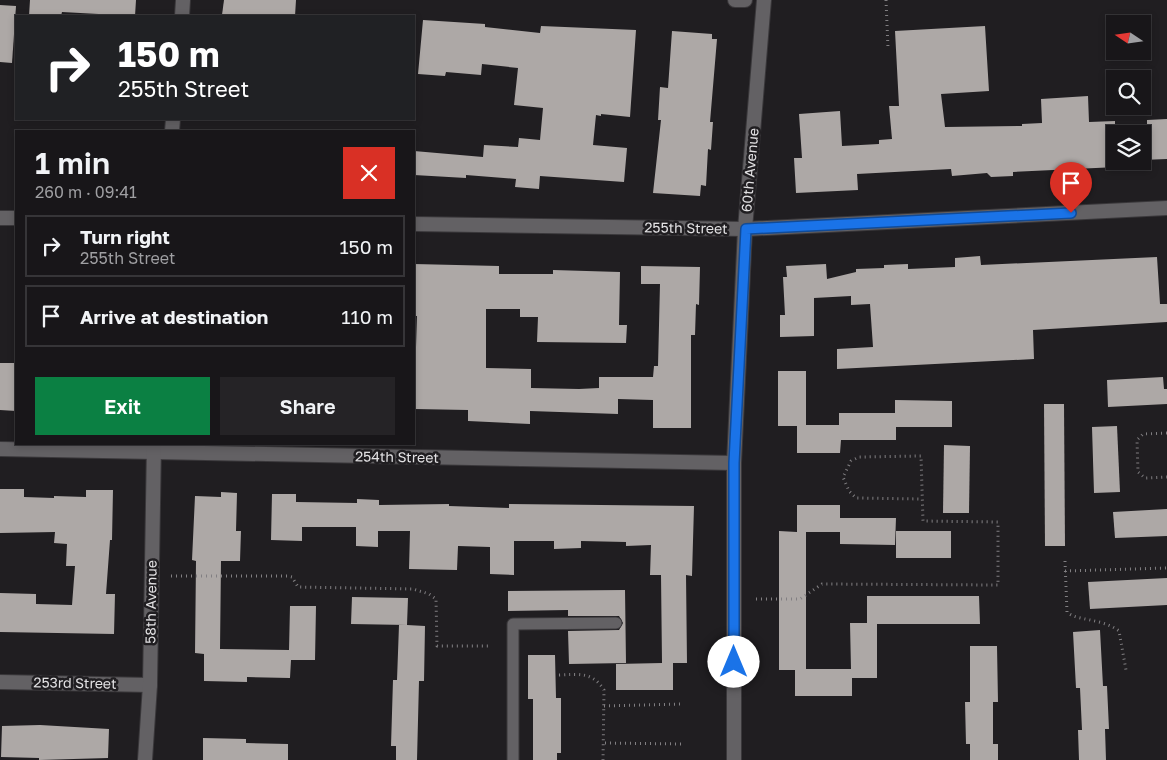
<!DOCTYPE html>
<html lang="en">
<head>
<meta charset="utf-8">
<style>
	body { margin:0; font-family:"Golos Text",sans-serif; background:#252326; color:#f1f3f6; height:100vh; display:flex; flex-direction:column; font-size:19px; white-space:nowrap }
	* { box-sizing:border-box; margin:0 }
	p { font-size:16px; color:#9f9fa2 }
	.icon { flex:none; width:28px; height:28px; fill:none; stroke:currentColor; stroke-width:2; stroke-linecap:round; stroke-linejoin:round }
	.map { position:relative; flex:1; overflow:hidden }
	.drawer { position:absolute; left:15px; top:130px; width:400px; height:315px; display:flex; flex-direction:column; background:#181619; border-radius:0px; box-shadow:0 2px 8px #0003,0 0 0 1px #363538 }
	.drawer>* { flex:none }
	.hud { position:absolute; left:15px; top:15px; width:400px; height:105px; border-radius:0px; box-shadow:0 2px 8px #0003,0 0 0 1px #363538; background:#202124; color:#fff; overflow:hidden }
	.needle { width:32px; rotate:283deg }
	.tools { position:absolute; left:1106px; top:15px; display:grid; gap:10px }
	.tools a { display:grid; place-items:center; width:45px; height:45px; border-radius:0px; background:#181619; box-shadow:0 2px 8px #0003,0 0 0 1px #363538; font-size:25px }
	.pin { position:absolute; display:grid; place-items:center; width:42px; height:42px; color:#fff; margin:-51px -21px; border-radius:50% 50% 50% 0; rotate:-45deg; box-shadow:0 0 5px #0007 }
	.pin .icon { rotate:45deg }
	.me { position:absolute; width:55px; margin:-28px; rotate:0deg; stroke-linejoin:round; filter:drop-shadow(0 0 4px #0008) }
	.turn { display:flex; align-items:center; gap:18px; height:105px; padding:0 20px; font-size:22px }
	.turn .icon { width:65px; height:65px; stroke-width:2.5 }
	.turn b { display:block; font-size:35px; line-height:42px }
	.round { display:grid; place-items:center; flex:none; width:52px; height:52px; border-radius:0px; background:#252326 }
	.headline { display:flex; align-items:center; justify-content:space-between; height:85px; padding:0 20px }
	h1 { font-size:30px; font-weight:600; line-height:38px }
	.primary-button { display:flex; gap:10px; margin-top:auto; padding:10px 20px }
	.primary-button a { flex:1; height:58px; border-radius:0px; background:#0b8043; color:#fff; font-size:20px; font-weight:600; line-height:58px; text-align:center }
	.primary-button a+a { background:#252326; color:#f1f3f6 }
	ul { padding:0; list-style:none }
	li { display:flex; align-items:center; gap:15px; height:62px; margin:0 10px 8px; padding:0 10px; border:2px solid #363538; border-radius:0px }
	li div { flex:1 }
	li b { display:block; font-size:19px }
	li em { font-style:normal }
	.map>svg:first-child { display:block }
	.building { fill:#ada8a6 }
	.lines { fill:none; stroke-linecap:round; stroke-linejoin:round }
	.service-casing { stroke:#3a383b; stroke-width:13 }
	.minor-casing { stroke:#3a383b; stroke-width:16 }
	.path { stroke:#817f82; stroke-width:3; stroke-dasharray:1 4; stroke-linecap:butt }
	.service { stroke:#636164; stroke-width:11 }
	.minor { stroke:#636164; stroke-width:14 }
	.route-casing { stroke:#114b97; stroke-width:12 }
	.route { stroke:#1a73e8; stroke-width:9 }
	.labels { text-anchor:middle; stroke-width:5; stroke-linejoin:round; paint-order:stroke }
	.street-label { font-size:14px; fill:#e2e1e3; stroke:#201e21 }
</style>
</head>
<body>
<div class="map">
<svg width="1167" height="760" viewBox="0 0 1167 760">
	<rect width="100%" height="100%" fill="#201e21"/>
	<g class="building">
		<polygon points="30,0 136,0 135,16 62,12 61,16 29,16"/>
		<polygon points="224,0 296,0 295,16 222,15"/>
		<polygon points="0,5 16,6 12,63 0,62"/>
		<polygon points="423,20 485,24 485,27 540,33 541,26 636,30 630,117 601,114 601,116 596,115 593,145 627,148 624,182 540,176 539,189 515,187 516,179 466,175 466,178 414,175 414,151 483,157 484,145 518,147 519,138 540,140 543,108 514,105 518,68 482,64 481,75 446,72 445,76 418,74"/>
		<polygon points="985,26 989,91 941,94 945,127 1022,126 1022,124 1042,123 1041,99 1088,96 1089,122 1115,121 1115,128 1147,126 1147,120 1167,119 1167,159 1142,160 1142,134 1115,134 1115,161 1118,161 1117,167 1013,172 1013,176 991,177 987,173 952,176 951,169 857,174 858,190 796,193 794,158 802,158 799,114 840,111 842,146 879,144 879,140 892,139 889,106 899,106 895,31"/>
		<polygon points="672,31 712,34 712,39 717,39 710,122 713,122 711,150 708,149 706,186 701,185 700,196 653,193 661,120 658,120 660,87 668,88"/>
		<polygon points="980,256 981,265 1157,257 1160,304 1167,304 1167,322 1033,330 1034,359 837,369 837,349 873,347 870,304 851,305 851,296 814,298 814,336 780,337 780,315 785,315 783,277 787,277 786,266 826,264 827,279 856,272 856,269 884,268 884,265 908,264 908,269 955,267 955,258"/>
		<polygon points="414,264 499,266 499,274 553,274 553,270 620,272 619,325 627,325 626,343 537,342 538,317 520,317 520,309 486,309 486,368 531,369 531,388 579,389 599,388 599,377 653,377 654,366 658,366 660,284 641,284 641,266 700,267 699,305 696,304 695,335 691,335 691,428 653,428 653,400 618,399 618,414 530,411 530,424 468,421 468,410 414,409 417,316 414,316"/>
		<polygon points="0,363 16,363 16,411 0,410"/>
		<polygon points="778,371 806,371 806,425 839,425 839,413 895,413 895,400 952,401 952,427 896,427 896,440 841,440 840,453 797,453 797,426 778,426"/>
		<polygon points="1163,377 1164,389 1167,389 1167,404 1108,407 1107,380"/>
		<polygon points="1044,404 1064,404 1065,546 1045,546"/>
		<polygon points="1117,426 1120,492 1094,493 1092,427"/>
		<polygon points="944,445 970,446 969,513 943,513"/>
		<polygon points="0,489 24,489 24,497 54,498 54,496 86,497 86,490 113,490 112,540 110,540 106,594 115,594 114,634 0,632 0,593 36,594 36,604 72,605 75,566 66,566 67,544 54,543 55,532 0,533"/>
		<polygon points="221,492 237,493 236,531 241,531 240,561 221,561 220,649 289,650 290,606 316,606 315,660 291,660 290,678 247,677 247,682 204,681 204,654 195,653 196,561 192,560 195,496 221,497"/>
		<polygon points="272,494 296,494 296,502 357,503 357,499 379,500 379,505 449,504 449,506 509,508 509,504 694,506 692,576 686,575 687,663 673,663 673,690 616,690 616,664 662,663 661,575 650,575 651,545 626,546 626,542 581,541 581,548 554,549 554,541 514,541 514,575 490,574 490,547 458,546 457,570 409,569 410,531 378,531 378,547 356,546 356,527 302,527 302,541 271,540"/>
		<polygon points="797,505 840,505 840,518 896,518 895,545 840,544 840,532 806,532 806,669 851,669 850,623 867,623 867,596 979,596 980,624 877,624 877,678 852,678 852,696 795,696 795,670 779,670 779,531 797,532"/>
		<polygon points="1167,509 1167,536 1115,538 1113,512"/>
		<rect x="896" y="531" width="55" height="27"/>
		<polygon points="1167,578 1167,605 1090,609 1088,582"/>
		<polygon points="625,590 626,663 569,664 568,631 619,630 623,623 619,616 568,616 568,610 508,611 508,591"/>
		<polygon points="352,597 408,598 407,625 425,626 424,681 419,681 417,760 396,760 396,746 391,746 393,680 397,680 399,625 407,625 351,624"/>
		<polygon points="1100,630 1103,686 1107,686 1109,729 1105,729 1106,760 1079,760 1078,730 1082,730 1080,688 1076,688 1073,632"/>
		<polygon points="970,646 997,646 998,702 993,702 993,744 998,744 998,760 970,760 970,744 966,744 965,702 970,702"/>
		<polygon points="528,655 555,655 556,698 561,698 561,753 557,753 557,760 533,760 533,699 528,699"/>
		<polygon points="40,725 109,729 108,758 39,760 39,758 1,757 2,726"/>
		<polygon points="203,738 246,739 246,743 288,744 288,760 203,760"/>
	</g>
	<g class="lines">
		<g class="service-casing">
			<polyline id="service" points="513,760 513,624 616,623"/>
		</g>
		<g class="minor-casing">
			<g id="minor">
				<polyline points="735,0 745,0"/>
				<polyline points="182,16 183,0"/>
				<polyline points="172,131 173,119"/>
				<polyline points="0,218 16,218"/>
				<polyline points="414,224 745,229 1167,208"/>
				<polyline points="0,449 734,463"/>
				<polyline points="0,682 150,685"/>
				<polyline points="145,760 150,685 154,444"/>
				<polyline points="734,760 734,463 745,229 764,0"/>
			</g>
		</g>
		<g class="path">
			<polyline points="886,0 888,48"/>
			<polyline points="1167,433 1143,434 1137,440 1138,472 1145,478 1167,477"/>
			<path d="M1065,561L1067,612C1076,621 1102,618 1119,631L1126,670"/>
			<polyline points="1065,571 1167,568"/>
			<polyline points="171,576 288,576 292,577 298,587 413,589 429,594 436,599 437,646 489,646"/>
			<polyline points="756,599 800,599 822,584 998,585 998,522 923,521 921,456 859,457 851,461 843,477 849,491 856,498 921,499"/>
			<path d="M559,675C579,674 593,672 604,690L603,760"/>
			<polyline points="604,706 683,704"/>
			<polyline points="605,743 683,744"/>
		</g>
		<use href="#service" class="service"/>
		<use href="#minor" class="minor"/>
	</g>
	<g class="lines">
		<g class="route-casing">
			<polyline id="route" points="734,662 734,463 746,229 1071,213"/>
		</g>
		<use href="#route" class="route"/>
	</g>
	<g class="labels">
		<g class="street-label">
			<text transform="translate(750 170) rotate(-85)" y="5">60th Avenue</text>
			<text transform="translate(686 228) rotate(1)" y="5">255th Street</text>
			<text transform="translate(397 457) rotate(1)" y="5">254th Street</text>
			<text transform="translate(151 602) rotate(-89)" y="5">58th Avenue</text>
			<text transform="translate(75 683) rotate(1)" y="5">253rd Street</text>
		</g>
	</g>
</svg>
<div class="tools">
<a><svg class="needle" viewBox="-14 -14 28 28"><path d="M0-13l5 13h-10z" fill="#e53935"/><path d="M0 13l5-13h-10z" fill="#9f9fa2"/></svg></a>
<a><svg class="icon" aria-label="search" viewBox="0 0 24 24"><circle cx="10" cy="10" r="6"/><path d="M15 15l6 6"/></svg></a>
<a><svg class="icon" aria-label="layers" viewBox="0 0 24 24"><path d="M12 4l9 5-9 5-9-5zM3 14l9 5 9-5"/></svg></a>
</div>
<div class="pin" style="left:1071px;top:213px;background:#d93025"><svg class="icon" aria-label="arrive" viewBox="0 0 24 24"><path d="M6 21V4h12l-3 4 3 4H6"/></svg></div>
<svg class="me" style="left:734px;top:662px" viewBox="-20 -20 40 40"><circle r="19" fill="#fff"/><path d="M0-13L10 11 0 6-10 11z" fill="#1a73e8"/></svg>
<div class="hud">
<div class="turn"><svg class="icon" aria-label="right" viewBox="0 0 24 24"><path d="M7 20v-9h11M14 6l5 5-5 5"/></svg><div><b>150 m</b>255th Street</div></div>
</div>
<section class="drawer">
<div class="headline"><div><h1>1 min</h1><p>260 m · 09:41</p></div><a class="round" style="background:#d93025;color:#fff"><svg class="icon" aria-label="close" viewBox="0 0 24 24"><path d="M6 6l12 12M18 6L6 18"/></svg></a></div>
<ul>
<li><svg class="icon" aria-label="right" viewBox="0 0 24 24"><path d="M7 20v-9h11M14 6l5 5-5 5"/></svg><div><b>Turn right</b><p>255th Street</p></div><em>150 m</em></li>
<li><svg class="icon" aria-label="arrive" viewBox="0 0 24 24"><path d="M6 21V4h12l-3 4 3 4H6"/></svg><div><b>Arrive at destination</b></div><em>110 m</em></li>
</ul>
<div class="primary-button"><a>Exit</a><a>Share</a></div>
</section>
</div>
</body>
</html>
